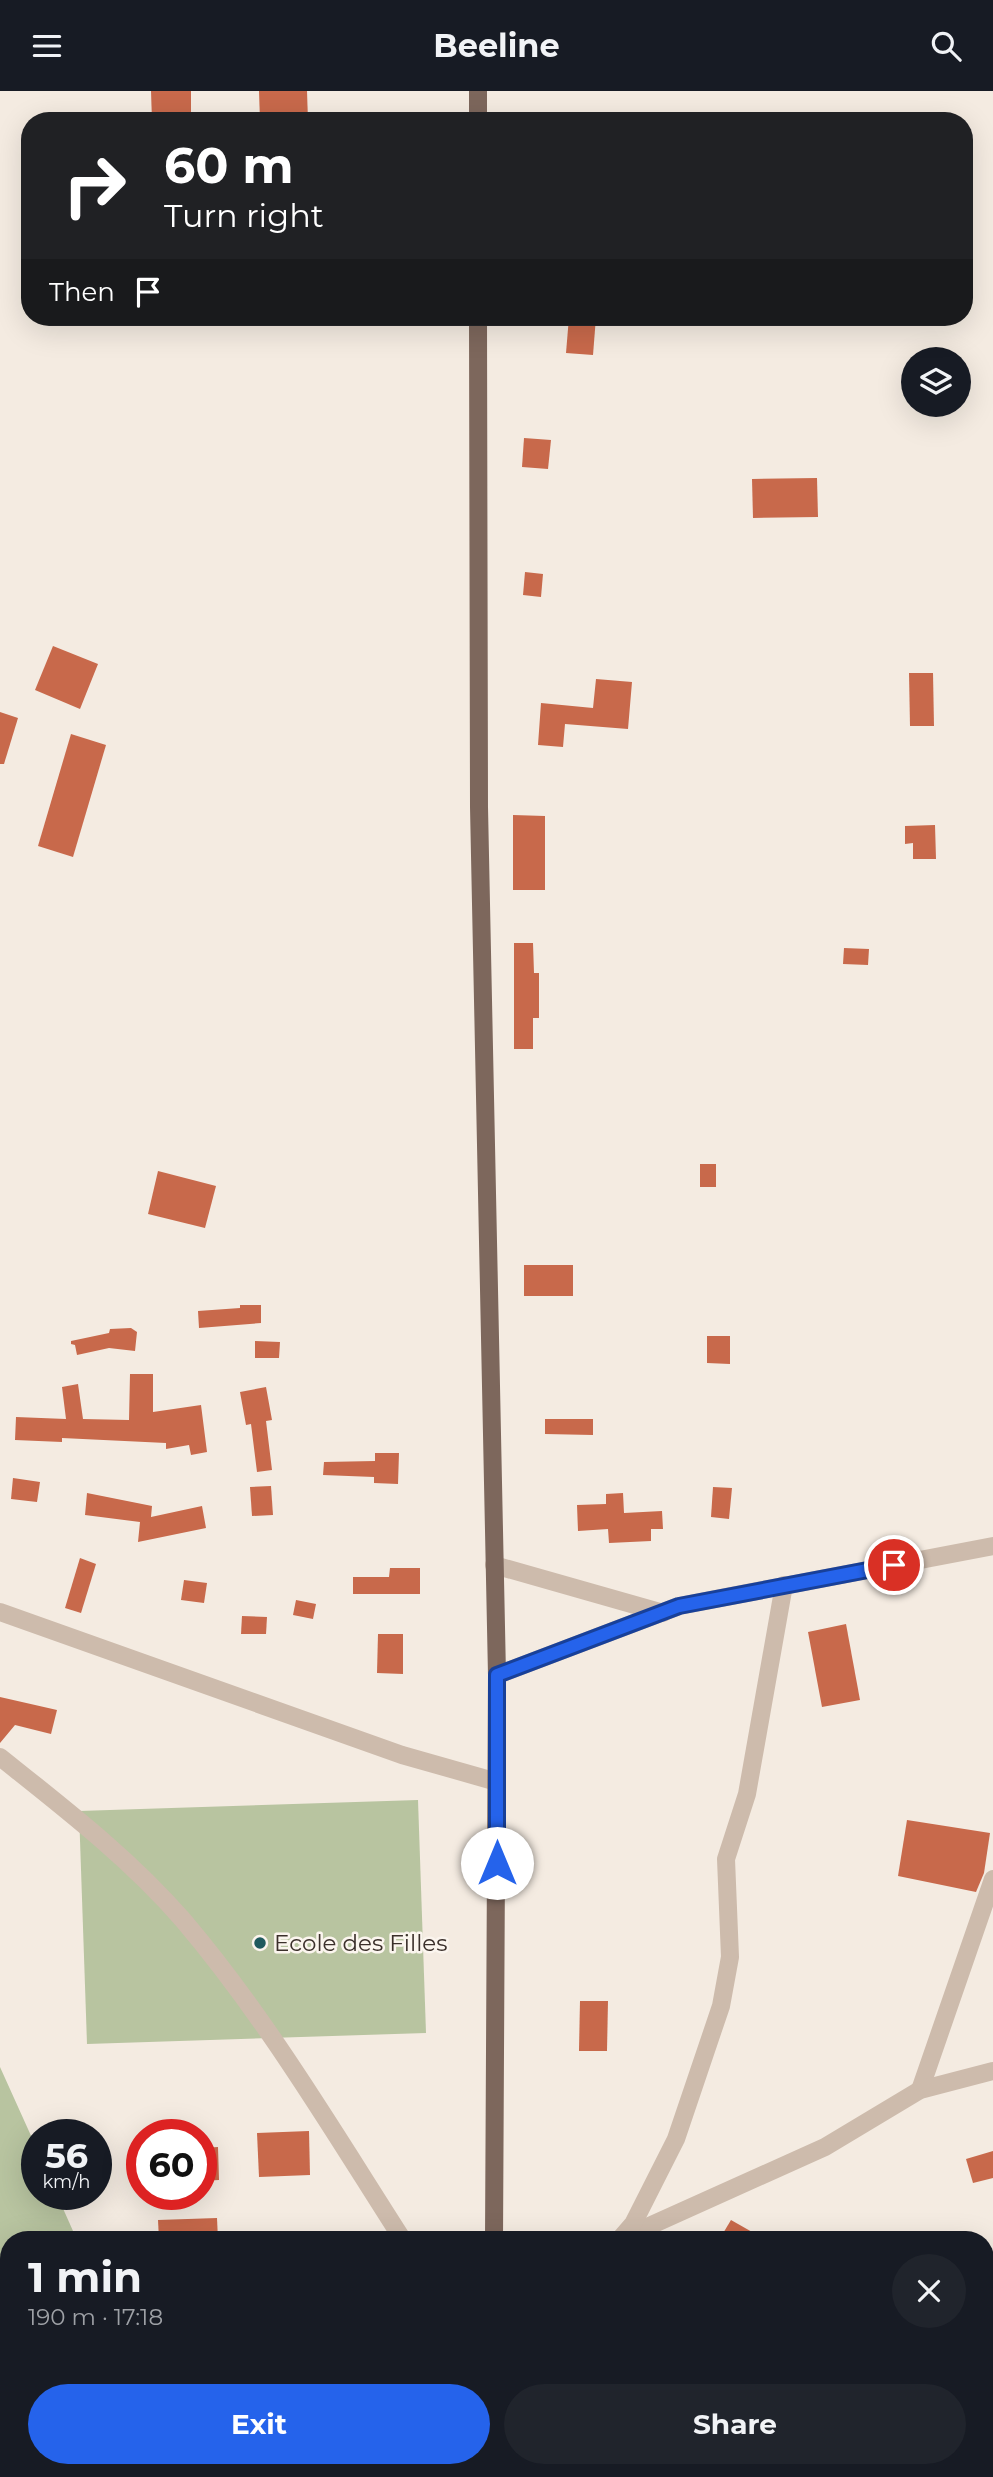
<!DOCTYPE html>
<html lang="en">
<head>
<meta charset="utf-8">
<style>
	body { margin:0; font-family:Montserrat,sans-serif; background:#20242c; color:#f1f3f6; height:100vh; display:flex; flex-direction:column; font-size:26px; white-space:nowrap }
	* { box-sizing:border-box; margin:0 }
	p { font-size:23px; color:#9ea1a6 }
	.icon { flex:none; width:38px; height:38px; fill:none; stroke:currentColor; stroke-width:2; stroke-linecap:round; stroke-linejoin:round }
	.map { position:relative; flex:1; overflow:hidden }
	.drawer { position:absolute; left:0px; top:2140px; width:994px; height:247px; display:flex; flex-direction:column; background:#171b24; border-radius:28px 28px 0 0; box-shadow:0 7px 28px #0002 }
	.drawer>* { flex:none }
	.banner { position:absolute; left:21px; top:21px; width:952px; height:214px; border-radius:28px; box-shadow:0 7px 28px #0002; background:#202124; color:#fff; overflow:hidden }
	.tools { position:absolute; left:901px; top:256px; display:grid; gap:14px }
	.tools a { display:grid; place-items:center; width:70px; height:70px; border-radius:50%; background:#171b24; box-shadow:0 7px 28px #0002; font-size:35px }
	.speed { position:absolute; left:21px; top:2028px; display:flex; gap:14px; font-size:35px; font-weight:700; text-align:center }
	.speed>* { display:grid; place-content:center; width:91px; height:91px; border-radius:50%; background:#171b24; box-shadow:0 7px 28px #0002; line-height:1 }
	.speed small { font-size:18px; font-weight:400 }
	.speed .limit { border:10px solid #d22; background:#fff; color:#111 }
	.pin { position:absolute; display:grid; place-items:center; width:60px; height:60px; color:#fff; margin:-30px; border:4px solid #fff; border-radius:50%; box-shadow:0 2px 7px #0007 }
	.me { position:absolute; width:77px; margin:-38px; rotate:0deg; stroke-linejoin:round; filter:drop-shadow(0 0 5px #0008) }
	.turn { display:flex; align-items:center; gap:24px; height:147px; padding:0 28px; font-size:32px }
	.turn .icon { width:91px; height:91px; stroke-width:2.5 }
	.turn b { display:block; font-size:49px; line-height:60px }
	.then { display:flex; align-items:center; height:66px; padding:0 28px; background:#0003; gap:14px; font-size:26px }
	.round { display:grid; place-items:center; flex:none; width:74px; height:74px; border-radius:37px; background:#20242c }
	.headline { display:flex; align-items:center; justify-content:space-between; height:119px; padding:0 28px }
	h1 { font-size:42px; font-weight:700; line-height:52px }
	.button { display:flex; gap:14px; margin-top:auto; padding:14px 28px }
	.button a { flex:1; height:80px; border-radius:42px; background:#2563eb; color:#fff; font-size:28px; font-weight:700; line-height:80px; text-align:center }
	.button a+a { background:#20242c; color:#f1f3f6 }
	header { display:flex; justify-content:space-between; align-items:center; height:91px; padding:0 28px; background:#171b24; font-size:32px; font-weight:700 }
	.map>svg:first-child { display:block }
	.green { fill:#b8c4a0 }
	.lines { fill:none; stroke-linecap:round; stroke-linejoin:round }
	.stream { stroke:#7fb0b2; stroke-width:6 }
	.building { fill:#c8694b }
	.street { stroke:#cdbbac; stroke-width:18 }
	.primary { stroke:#7d675c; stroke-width:18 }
	.route-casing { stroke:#184099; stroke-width:18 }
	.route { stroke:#2563eb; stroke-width:12 }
	.poi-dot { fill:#1f5a5e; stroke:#fbf5ee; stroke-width:2.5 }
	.labels { text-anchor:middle; stroke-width:5; stroke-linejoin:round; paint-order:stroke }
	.poi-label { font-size:23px; fill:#3b302b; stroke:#fbf5ee; text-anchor:start }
</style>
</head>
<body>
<header><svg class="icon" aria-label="menu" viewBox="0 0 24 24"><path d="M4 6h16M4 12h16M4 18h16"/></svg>Beeline<svg class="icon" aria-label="search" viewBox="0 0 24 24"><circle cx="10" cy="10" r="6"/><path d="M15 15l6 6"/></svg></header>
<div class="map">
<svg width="993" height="2386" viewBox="0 0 993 2386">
	<rect width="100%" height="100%" fill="#f4ebe1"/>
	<g class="green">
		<polygon points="418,1709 426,1942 87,1953 79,1720"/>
		<polygon points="0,1976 37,2058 37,2104 57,2104 77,2149 9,2149 9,2378 528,2378 548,2386 0,2386"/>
	</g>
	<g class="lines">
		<g class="stream">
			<polyline points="0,2220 9,2230"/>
			<polyline points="233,2378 239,2386"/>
		</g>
	</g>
	<g class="building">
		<polygon points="151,0 191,0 191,30 152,30"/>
		<polygon points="259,0 307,0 308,30 260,30"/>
		<polygon points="569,226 596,226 593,264 566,262"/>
		<polygon points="524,347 551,349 548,378 522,376"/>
		<polygon points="817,387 818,426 753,427 752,388"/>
		<polygon points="525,481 543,483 541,506 523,504"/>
		<polygon points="53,555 98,573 80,618 35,599"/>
		<polygon points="909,582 933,582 934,635 910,635"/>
		<polygon points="596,588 632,591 628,638 565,633 563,656 538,654 541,612 593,617"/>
		<polygon points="0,621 18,627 4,673 0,673"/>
		<polygon points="71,643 106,654 73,766 38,755"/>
		<polygon points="513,724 545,725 545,799 513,799"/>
		<polygon points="935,734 936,768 913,768 913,752 905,753 905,735"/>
		<polygon points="514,852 533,852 534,882 539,882 539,927 533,927 533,958 514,958"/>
		<polygon points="844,857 869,858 868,874 843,873"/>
		<rect x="700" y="1073" width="16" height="23"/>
		<polygon points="158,1080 216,1095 205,1137 148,1123"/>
		<rect x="524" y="1174" width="49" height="31"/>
		<polygon points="240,1214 261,1214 261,1232 199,1237 198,1220 240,1217"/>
		<polygon points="131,1237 137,1241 135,1260 109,1257 77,1264 75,1254 71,1253 71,1250 109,1242 110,1238"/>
		<polygon points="707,1245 730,1245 730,1273 707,1272"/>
		<polygon points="255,1250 280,1251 279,1267 255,1267"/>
		<polygon points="130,1283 153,1283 153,1321 201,1314 207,1361 191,1364 189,1354 166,1358 166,1352 62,1347 62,1351 15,1349 16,1326 66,1328 62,1296 78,1293 83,1328 129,1329"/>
		<polygon points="266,1296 272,1329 266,1330 272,1379 257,1381 251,1333 246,1334 240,1301"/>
		<polygon points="545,1328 593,1328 593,1344 545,1343"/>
		<polygon points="375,1362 399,1362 398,1393 374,1392 374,1386 323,1384 324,1371 375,1370"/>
		<polygon points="13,1387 40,1391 37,1411 11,1408"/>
		<polygon points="271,1395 273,1424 252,1425 250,1396"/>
		<polygon points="713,1396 732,1397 729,1428 711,1426"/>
		<polygon points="87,1402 152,1415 151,1426 202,1415 206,1437 138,1451 140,1431 85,1424"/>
		<polygon points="623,1402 624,1422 662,1420 663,1438 651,1438 651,1450 609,1452 608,1438 578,1440 577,1414 606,1413 606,1403"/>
		<polygon points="80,1467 96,1473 81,1522 65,1517"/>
		<polygon points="390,1477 420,1477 420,1503 353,1503 353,1486 389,1486"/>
		<polygon points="184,1489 207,1492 204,1512 181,1509"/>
		<polygon points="296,1509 316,1513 313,1528 293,1524"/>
		<polygon points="242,1525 267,1526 266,1543 241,1543"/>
		<polygon points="846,1533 860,1609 822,1616 808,1541"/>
		<polygon points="378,1543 403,1543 403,1583 377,1582"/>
		<polygon points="0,1606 57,1619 51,1643 15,1634 0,1652"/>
		<polygon points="907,1729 990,1742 984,1782 976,1801 898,1785"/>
		<polygon points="580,1910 608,1910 607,1960 579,1960"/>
		<polygon points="309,2040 310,2084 259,2086 257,2042"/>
		<polygon points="218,2056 219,2089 201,2090 201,2057"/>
		<polygon points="993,2060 993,2087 973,2092 966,2068"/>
		<polygon points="217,2127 218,2149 159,2149 158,2129"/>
		<polygon points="731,2129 766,2149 719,2149"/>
	</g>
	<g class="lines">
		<g class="street">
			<polyline points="494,1474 663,1522"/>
			<polyline points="0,1521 402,1664 497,1691"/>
			<polyline points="497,1584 679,1515 993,1455"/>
			<path d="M0,1666C64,1717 129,1767 183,1829C267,1928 333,2040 403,2149"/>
			<polyline points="920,1999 993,1788"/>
			<polyline points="625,2146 825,2056 920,1999 993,1980"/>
			<polyline points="620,2148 633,2133 676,2048 721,1915 730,1866 726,1768 747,1703 784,1494"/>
			<polyline points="985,2268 993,2270"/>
		</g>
		<g class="primary">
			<polyline points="478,0 478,30"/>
			<polyline points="478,226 479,716 497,1584 494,2149"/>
			<polyline points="493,2378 493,2386"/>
		</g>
	</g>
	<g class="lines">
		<g class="route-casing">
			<polyline id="route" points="497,1772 497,1584 679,1515 894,1474"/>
		</g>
		<use href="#route" class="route"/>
	</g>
	<circle class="poi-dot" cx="260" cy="1852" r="7"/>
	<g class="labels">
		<g class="poi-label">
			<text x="274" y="1860">Ecole des Filles</text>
		</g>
	</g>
</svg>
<div class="tools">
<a><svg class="icon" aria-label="layers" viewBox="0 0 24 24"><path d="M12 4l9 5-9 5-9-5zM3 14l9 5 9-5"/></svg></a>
</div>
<div class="speed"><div>56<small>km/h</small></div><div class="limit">60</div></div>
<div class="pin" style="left:894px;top:1474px;background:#d93025"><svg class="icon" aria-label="arrive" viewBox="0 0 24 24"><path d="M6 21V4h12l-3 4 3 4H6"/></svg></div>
<svg class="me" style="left:497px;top:1772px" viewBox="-20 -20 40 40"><circle r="19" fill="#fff"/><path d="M0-13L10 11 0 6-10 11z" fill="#2563eb"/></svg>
<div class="banner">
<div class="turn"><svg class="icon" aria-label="right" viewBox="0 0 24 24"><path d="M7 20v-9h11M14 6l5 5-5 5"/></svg><div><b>60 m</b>Turn right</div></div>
<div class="then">Then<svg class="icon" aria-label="arrive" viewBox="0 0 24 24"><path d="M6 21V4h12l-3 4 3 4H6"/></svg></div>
</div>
<section class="drawer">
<div class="headline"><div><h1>1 min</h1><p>190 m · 17:18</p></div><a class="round"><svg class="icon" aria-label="close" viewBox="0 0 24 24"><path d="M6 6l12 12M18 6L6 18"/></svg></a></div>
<div class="button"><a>Exit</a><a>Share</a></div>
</section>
</div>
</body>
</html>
